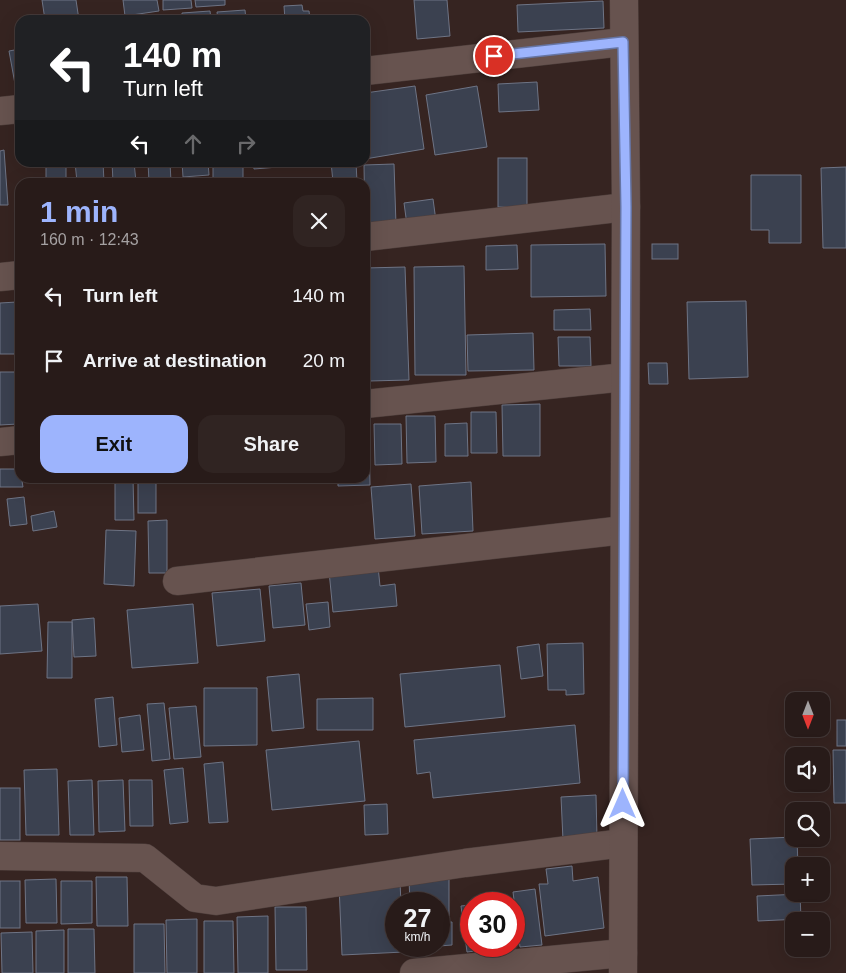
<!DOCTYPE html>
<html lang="en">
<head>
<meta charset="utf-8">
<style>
	body { margin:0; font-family:Arial,sans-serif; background:#302422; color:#f1f3f6; height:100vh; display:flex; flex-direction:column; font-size:19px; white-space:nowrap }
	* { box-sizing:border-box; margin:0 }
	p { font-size:16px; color:#a5a1a2 }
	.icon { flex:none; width:28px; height:28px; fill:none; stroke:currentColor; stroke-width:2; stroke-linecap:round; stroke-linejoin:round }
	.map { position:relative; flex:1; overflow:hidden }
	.sheet { position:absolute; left:15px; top:178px; width:355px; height:305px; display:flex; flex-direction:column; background:#281b19; border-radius:15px; box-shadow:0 5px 20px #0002,0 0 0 1px #443938 }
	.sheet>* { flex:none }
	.guide { position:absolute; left:15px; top:15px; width:355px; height:152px; border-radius:15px; box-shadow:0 5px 20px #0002,0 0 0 1px #443938; background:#202124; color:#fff; overflow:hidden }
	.needle { width:32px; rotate:180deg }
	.tools { position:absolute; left:785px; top:692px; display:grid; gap:10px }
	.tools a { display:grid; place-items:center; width:45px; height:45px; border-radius:10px; background:#281b19; box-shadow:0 5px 20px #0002,0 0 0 1px #443938; font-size:25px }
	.speed { position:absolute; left:385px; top:892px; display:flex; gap:10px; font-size:25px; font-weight:700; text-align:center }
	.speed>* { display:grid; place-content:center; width:65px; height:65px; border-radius:50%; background:#281b19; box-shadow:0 5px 20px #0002,0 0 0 1px #443938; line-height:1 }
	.speed small { font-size:12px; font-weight:400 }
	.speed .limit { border:8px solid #d22; background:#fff; color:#111 }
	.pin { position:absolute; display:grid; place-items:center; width:42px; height:42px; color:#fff; margin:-21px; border:2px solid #fff; border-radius:50%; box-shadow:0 1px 5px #0007 }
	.me { position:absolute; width:55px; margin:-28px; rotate:0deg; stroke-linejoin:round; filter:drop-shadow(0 0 4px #0008) }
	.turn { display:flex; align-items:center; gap:18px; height:105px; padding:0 25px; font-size:22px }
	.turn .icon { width:65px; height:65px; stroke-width:2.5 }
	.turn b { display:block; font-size:35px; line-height:42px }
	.lanes { display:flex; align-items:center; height:48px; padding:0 25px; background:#0003; justify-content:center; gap:25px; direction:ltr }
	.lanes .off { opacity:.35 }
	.round { display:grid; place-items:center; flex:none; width:52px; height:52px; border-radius:15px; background:#302422 }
	.headline { display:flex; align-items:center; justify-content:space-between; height:85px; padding:0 25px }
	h1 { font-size:30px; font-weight:700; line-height:38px; color:#9db4fd }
	.button { display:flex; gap:10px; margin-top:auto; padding:10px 25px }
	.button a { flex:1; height:58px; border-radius:15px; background:#9db4fd; color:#111; font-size:20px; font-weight:700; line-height:58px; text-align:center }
	.button a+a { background:#302422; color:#f1f3f6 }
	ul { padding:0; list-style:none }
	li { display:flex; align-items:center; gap:15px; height:65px; padding:0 25px }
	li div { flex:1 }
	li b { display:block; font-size:19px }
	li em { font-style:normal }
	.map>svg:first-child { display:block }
	.building { fill:#3b4150; stroke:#6e7485 }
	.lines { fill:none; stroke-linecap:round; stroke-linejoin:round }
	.minor-casing { stroke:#4e3f3c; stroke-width:29 }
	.minor { stroke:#67534f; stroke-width:28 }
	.route-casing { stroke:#6675a4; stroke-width:12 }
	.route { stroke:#9db4fd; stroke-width:9 }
</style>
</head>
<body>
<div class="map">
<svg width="846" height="973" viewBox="0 0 846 973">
	<rect width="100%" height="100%" fill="#362421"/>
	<g class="building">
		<polygon points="42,0 76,0 79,20 45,20"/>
		<polygon points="123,0 157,0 159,11 125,16"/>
		<polygon points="163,0 191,0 192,8 163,10"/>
		<polygon points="195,0 225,0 225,5 196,7"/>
		<polygon points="414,0 447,0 450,36 417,39"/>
		<polygon points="603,1 604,28 518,32 517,5"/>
		<polygon points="302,5 303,11 309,11 310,20 285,20 284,6"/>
		<polygon points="245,10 246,20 218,20 217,12"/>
		<polygon points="210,11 211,20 182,20 182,13"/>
		<polygon points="20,49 20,83 15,84 9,51"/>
		<polygon points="537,82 539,110 499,112 498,84"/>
		<polygon points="415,86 424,149 365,159 365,93"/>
		<polygon points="477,86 487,147 435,155 426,95"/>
		<polygon points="4,150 8,205 0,205 0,151"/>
		<rect x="498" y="158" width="29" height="49"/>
		<rect x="46" y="162" width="20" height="20"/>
		<polygon points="75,162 103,162 104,182 77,182"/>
		<polygon points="112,162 134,162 136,182 113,182"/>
		<polygon points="148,162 170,162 171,182 149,182"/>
		<polygon points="182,162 208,162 209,175 183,177"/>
		<polygon points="213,162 243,162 243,178 213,179"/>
		<polygon points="253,162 278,162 278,167 254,169"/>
		<polygon points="331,162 356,162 357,182 333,182"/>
		<polygon points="394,164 396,225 365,225 364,165"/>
		<polygon points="846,167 846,248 823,248 821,168"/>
		<polygon points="751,175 801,175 801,243 769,243 769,230 751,230"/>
		<polygon points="296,180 297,182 264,182"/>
		<polygon points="433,199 436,221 407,225 404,203"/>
		<polygon points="605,244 606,296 531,297 531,245"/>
		<rect x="652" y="244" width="26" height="15"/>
		<polygon points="517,245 518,269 486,270 486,246"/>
		<polygon points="464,266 466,375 415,375 414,267"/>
		<polygon points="405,267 409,380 369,381 365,268"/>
		<polygon points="746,301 748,377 689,379 687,302"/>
		<polygon points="17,302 18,354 0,354 0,303"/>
		<polygon points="590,309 591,330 554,330 554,310"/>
		<polygon points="533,333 534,370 468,371 467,335"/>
		<polygon points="558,337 590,337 591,366 559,366"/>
		<polygon points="648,363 667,363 668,384 649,384"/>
		<polygon points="0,372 17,372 18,424 0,425"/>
		<polygon points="540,404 540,456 503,456 502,405"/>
		<polygon points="471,412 496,412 497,453 471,453"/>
		<polygon points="406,416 435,416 436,462 407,463"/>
		<polygon points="467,423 468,456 445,456 445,424"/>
		<polygon points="374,424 401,424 402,464 375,465"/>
		<polygon points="365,428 369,428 370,485 338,486 338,478 365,478"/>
		<polygon points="0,469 20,469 23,487 0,487"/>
		<polygon points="115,478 133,478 134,520 115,520"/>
		<rect x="138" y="478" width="18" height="35"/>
		<polygon points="471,482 473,531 422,534 419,486"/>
		<polygon points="411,484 415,536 375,539 371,487"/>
		<polygon points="24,497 27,524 10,526 7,499"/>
		<polygon points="54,511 57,527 33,531 31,516"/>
		<polygon points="167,520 167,573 149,573 148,521"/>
		<polygon points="106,530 136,531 134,586 104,584"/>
		<polygon points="378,566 380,586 395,584 397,606 333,612 329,571"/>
		<polygon points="301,583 305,625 273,628 269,586"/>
		<polygon points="260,589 265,641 217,646 212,593"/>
		<polygon points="328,602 330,627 309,630 306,604"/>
		<polygon points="38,604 42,651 0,654 0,606"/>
		<polygon points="193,604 198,663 132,668 127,610"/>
		<polygon points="94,618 96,656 74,657 72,620"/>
		<polygon points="48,622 72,622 72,678 47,678"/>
		<polygon points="583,643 584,694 566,695 566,690 548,690 547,644"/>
		<polygon points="539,644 543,676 521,679 517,647"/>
		<polygon points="500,665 505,717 405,727 400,674"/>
		<polygon points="299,674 304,728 272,731 267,677"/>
		<polygon points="204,688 257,688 257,745 204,746"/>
		<polygon points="113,697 117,745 99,747 95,699"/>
		<polygon points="373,698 373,730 317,730 317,699"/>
		<polygon points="164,703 170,759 152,761 147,704"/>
		<polygon points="196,706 201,757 174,759 169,708"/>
		<polygon points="140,715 144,750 122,752 119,718"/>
		<rect x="837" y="720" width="9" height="26"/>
		<polygon points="575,725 580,783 433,798 430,772 417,774 414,740"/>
		<polygon points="359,741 365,801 272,810 266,750"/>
		<polygon points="833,750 846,750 846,803 834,803"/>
		<polygon points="223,762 228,822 209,823 204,764"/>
		<polygon points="183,768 188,822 170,824 164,770"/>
		<polygon points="57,769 59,835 26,835 24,770"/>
		<polygon points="92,780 94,835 70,835 68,781"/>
		<polygon points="123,780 125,831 99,832 98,781"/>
		<polygon points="129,780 152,780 153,826 130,826"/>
		<rect x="0" y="788" width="20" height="52"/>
		<polygon points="596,795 597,838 563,840 561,797"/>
		<polygon points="387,804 388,834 365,835 364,805"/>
		<polygon points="794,837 797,839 798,866 794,866 794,884 752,885 750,839"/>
		<polygon points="572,866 573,881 598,877 604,928 545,936 539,884 548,884 546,869"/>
		<polygon points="96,877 127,877 128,926 97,926"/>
		<polygon points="449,878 449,916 439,916 439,904 410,904 409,879"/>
		<polygon points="56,879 57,923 26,923 25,880"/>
		<rect x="0" y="881" width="20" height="47"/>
		<polygon points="61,881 92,881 92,923 61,924"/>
		<polygon points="400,882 401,904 396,904 396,946 403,946 404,952 342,955 339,885"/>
		<polygon points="535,889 542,945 520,947 513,892"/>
		<polygon points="800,894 801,919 758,921 757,896"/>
		<polygon points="512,900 512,904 479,904"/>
		<polygon points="471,905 471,946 514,946 514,917 517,946 467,952 461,906"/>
		<polygon points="275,907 306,907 307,970 276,970"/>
		<polygon points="268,916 268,973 238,973 237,917"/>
		<polygon points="197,919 197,973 167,973 166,920"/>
		<polygon points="204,921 233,921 234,973 204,973"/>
		<polygon points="439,922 452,922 452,945 439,946"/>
		<polygon points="134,924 164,924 165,973 134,973"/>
		<polygon points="68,929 94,929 95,973 68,973"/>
		<polygon points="64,930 64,973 36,973 36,931"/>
		<polygon points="32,932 33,973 2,973 1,933"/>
	</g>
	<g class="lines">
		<g class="minor-casing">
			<g id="minor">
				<polyline points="365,71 623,42"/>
				<polyline points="0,111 20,109"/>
				<polyline points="365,237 626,207"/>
				<polyline points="0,277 20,275"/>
				<polyline points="365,404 625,377"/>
				<polyline points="0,442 20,440"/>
				<polyline points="177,581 624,530"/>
				<polyline points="0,856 145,858 195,898 216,901 465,863 623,843"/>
				<polyline points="414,973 623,953"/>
				<polyline points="623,973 626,207 624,0"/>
			</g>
		</g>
		<use href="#minor" class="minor"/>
	</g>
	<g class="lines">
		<g class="route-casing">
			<polyline id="route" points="494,56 623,42 626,207 623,804"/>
		</g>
		<use href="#route" class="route"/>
	</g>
</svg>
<div class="tools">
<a><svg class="needle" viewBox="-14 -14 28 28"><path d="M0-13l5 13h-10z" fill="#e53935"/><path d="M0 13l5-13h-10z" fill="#a5a1a2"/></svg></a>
<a><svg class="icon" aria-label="sound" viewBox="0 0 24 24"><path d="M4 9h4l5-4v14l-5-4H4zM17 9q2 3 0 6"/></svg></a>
<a><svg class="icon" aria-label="search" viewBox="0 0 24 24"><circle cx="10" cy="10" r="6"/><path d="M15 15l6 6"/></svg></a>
<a>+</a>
<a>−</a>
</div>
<div class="speed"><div>27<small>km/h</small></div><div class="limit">30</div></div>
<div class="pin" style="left:494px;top:56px;background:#d93025"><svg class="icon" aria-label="arrive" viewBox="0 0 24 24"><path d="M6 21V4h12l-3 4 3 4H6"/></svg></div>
<svg class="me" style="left:623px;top:804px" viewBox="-20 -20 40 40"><path d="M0-17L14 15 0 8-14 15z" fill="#9db4fd" stroke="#fff" stroke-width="4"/></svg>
<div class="guide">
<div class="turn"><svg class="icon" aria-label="left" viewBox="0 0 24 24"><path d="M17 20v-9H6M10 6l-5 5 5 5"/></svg><div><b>140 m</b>Turn left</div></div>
<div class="lanes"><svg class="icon" aria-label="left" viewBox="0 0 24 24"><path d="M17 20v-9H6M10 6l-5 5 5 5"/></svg><svg class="icon off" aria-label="ahead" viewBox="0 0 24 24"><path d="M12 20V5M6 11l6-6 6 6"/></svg><svg class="icon off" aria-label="right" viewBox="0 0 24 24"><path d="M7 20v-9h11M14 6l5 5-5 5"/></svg></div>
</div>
<section class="sheet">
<div class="headline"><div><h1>1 min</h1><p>160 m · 12:43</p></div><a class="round"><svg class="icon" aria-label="close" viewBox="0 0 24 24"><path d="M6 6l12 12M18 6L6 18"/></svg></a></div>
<ul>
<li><svg class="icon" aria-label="left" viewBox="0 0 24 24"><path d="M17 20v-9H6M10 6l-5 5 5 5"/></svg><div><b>Turn left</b></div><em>140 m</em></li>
<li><svg class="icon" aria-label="arrive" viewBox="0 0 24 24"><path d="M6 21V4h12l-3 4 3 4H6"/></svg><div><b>Arrive at destination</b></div><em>20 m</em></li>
</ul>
<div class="button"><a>Exit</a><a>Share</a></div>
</section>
</div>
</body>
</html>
